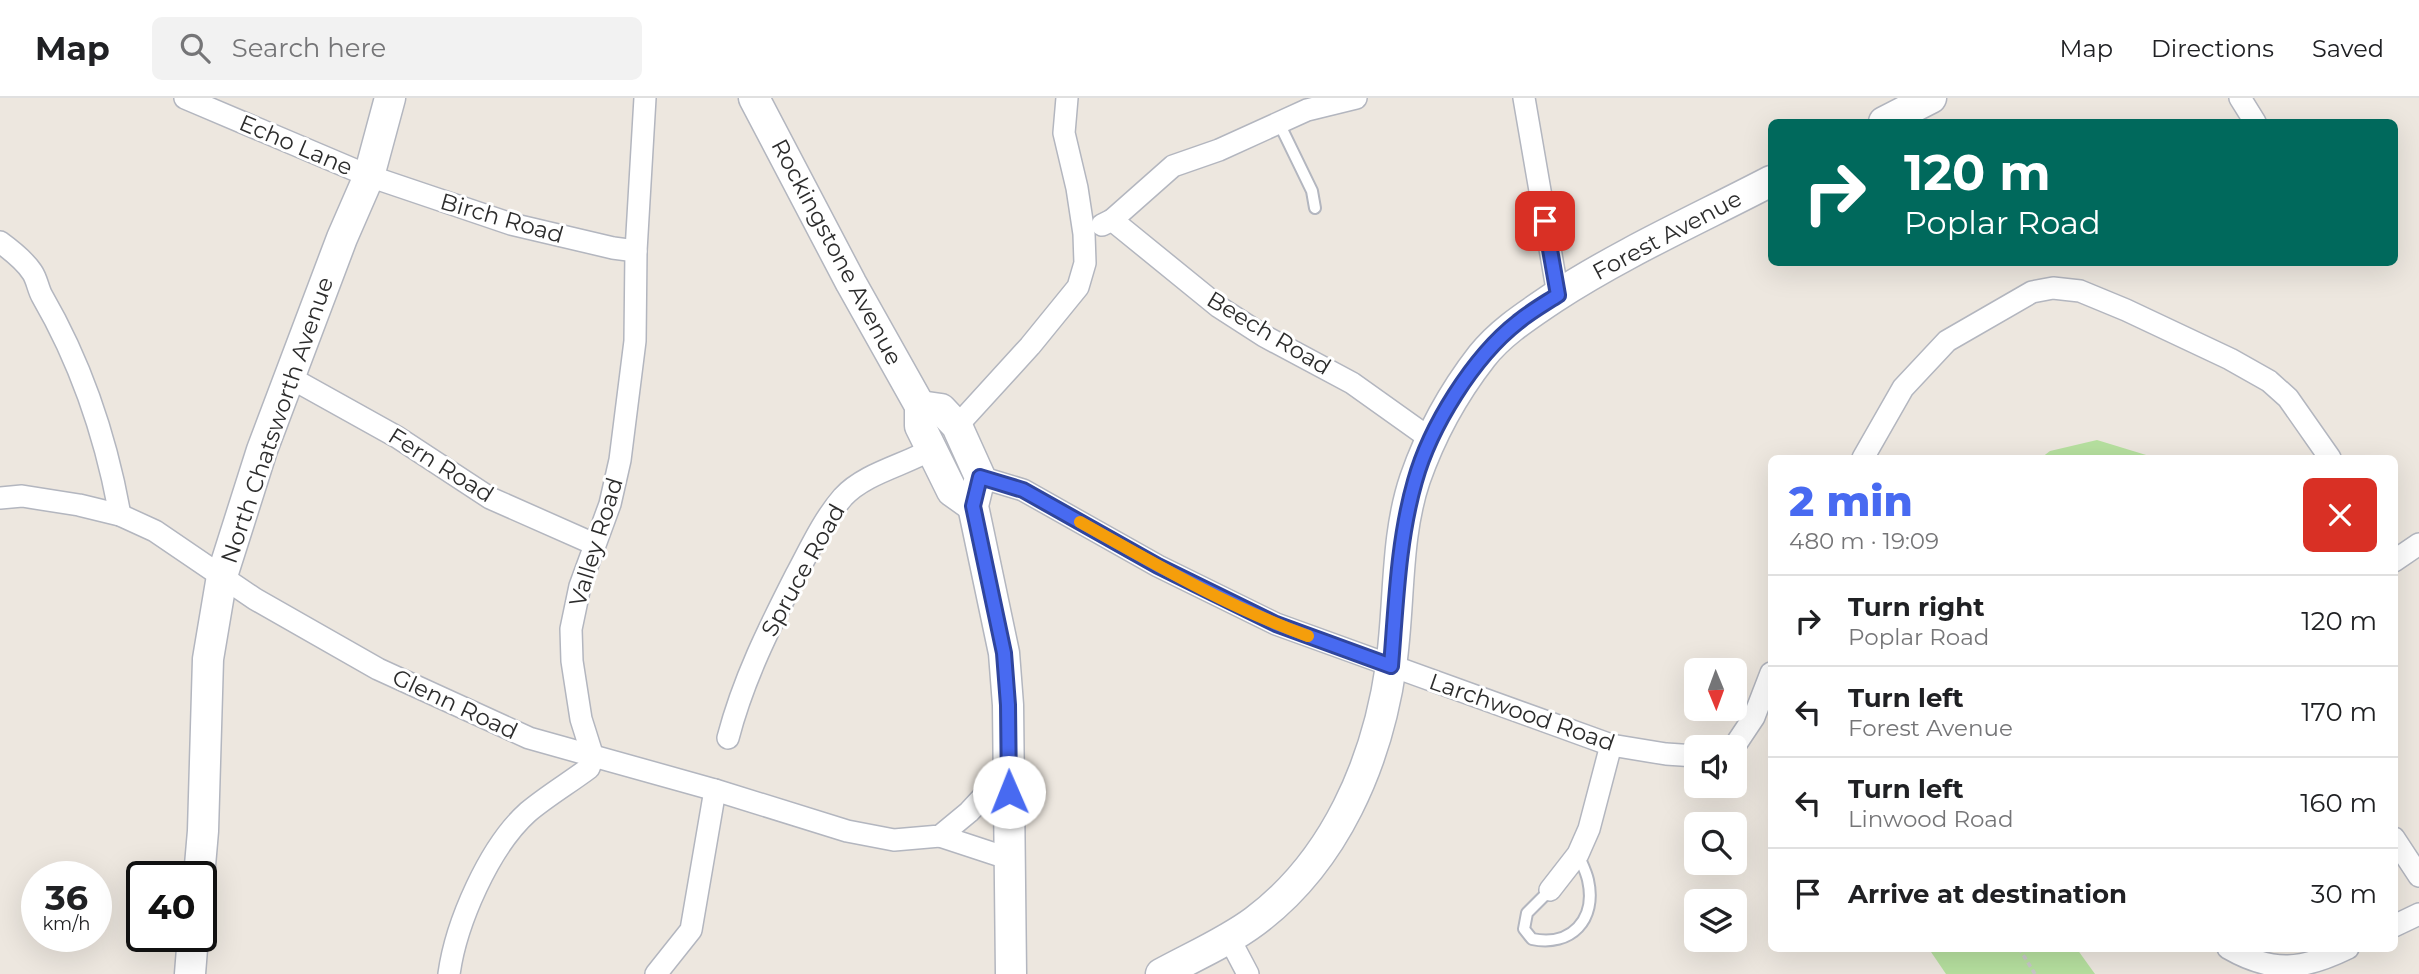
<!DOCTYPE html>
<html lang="en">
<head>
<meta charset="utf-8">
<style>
	body { margin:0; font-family:Montserrat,sans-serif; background:#f2f2f2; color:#202124; height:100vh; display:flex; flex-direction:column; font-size:26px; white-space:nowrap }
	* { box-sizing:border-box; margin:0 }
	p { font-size:23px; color:#757577 }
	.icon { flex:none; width:38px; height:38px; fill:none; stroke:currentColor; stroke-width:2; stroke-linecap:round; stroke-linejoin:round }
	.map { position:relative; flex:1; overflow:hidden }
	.sheet { position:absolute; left:1768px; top:357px; width:630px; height:497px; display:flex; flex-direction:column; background:#fff; border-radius:10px; box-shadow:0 7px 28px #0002 }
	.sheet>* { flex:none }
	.top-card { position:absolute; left:1768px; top:21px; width:630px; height:147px; border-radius:10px; box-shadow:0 7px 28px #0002; background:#00695c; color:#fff; overflow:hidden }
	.needle { width:46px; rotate:179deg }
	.controls { position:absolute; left:1684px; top:560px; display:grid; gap:14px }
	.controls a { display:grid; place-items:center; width:63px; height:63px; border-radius:10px; background:#fff; box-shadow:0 7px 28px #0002; font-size:35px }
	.speed { position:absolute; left:21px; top:763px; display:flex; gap:14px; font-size:35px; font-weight:700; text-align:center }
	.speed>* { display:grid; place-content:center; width:91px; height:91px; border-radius:50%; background:#fff; box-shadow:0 7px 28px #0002; line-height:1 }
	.speed small { font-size:18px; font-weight:400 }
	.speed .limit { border:4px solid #111; border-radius:10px; background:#fff; color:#111 }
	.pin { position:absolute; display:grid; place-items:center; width:60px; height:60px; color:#fff; margin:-30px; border-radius:14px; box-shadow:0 4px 10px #0006 }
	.me { position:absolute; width:77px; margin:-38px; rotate:359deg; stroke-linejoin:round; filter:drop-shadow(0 0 5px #0008) }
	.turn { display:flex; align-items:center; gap:24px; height:147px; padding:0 21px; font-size:32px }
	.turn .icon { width:91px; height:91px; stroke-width:2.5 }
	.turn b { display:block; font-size:49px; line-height:60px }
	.round { display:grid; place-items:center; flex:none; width:74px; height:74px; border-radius:10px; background:#f2f2f2 }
	.overview { display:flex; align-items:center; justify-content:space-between; height:119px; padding:0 21px }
	h1 { font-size:42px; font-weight:800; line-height:52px; color:#486af1 }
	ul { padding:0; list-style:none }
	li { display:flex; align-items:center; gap:21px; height:91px; padding:0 21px; border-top:2px solid #e0e0e0 }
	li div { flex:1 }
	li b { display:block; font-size:26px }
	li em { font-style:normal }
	header { display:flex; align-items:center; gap:42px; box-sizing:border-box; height:98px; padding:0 35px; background:#fff; border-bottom:2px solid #e0e0e0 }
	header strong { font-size:33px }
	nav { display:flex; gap:38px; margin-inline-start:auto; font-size:24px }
	.search { width:490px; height:63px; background:#f2f2f2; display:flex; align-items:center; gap:18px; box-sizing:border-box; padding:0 24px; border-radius:10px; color:#757577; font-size:26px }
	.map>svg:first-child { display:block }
	.green { fill:#b6e09f }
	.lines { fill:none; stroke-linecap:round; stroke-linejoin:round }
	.lane-casing { stroke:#b3b6bf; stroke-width:14 }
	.street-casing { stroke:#b3b6bf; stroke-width:24 }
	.secondary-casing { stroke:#b3b6bf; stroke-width:33 }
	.path { stroke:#c8c8c8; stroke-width:3.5; stroke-dasharray:5 3.5; stroke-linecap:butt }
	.lane { stroke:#fff; stroke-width:10 }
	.street { stroke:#fff; stroke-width:21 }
	.secondary { stroke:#fff; stroke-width:30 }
	.route-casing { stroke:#2f459d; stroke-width:18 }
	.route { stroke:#486af1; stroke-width:12 }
	.slow { stroke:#f59e0b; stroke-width:12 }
	.labels { text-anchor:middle; stroke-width:6; stroke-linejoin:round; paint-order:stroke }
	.street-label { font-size:23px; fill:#2c2c2c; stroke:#fff }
</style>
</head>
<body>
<header>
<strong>Map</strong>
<div class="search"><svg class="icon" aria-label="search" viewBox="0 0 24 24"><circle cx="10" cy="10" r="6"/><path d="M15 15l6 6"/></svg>Search here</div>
<nav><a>Map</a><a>Directions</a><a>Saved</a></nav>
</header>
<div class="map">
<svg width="2419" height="876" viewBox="0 0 2419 876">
	<rect width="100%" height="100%" fill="#ede7df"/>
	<g class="green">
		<polygon points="2097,342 2156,360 2041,360 2050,353"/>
		<polygon points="1929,851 2077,851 2095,876 1946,876"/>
	</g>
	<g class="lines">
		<g class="lane-casing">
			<g id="lane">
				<polyline points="1279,25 1312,93 1315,110"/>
				<path d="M1550,792L1527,815L1524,831L1532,841C1571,849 1597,822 1588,782C1586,773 1581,764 1578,756"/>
			</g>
		</g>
		<g class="street-casing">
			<g id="street">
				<polyline points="185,0 369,78 511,126 613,150 636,153"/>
				<polyline points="1524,0 1558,197"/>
				<polyline points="2240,0 2255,24"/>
				<polyline points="1112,122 1219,209 1264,238 1352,285 1432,342"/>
				<polyline points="1102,127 1112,122 1173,68 1219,52 1307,12 1356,0"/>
				<path d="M0,144C11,152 24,162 32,174C37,181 38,191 42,198C82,267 106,339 120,417"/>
				<polyline points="291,280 397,339 490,400 594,446"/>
				<polyline points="957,328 1030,248 1078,189 1085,165 1084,136 1077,90 1064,35 1067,0"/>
				<polyline points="1863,360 1903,290 1947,243 2032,194 2053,190 2080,193 2126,212 2230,261 2269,283 2288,300 2330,360"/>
				<polyline points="980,379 1023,392 1158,468 1276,526 1611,647 1666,656 1696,658"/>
				<polyline points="0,400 22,398 79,407 120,417 155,433 255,501 378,571 529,640 715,692 847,733 894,742 940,738 969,714 1008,672"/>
				<polyline points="2394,463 2419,446"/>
				<path d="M728,640C743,582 769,530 796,477C810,451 823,422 843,399C865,375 905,367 932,351"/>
				<polyline points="1734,649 1754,619 1771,575"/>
				<polyline points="940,738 1010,761"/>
				<polyline points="2394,740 2419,778"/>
				<polyline points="1550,792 1578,756 1589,731 1611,647"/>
				<polyline points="2394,828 2419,816"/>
				<polyline points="1228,838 1248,876"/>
				<path d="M2228,850C2273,876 2303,872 2348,850"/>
				<path d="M449,876C456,825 489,749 528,714C547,698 569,685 589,670L593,659L581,621L572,563L571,531L580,488L610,406L620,362L635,243L636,153L645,0"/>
				<polyline points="656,876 691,832 715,692"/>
			</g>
		</g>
		<g class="secondary-casing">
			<g id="secondary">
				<polyline points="754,0 851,185 920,308 920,328 952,393 973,408"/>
				<polyline points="1884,24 1931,0"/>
				<polyline points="920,308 941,311 957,328 980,379 973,408 1004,555 1008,607 1011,876"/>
				<polyline points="199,779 203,733 208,561 222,478 262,352 342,140 369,78 390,0"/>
				<polyline points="190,876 193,838"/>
				<path d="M1161,876C1192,859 1227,844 1255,823C1335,763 1377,665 1391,568C1400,506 1395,440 1415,381C1430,338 1454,294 1482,258C1501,234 1528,217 1553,200C1622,155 1698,121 1771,83"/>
			</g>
		</g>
		<polyline class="path" points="2019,850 2035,876"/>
		<use href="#lane" class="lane"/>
		<use href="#street" class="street"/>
		<use href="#secondary" class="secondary"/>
	</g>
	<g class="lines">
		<g class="route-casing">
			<path id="route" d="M1009,694L1008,607L1004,555L973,408L980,379L1023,392L1158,468L1276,526L1391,568C1396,507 1398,442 1415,383C1430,329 1473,259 1518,224C1530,214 1544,206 1558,197L1545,123"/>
		</g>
		<use href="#route" class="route"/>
		<path class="slow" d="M1080,424C1153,465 1228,509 1308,538"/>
	</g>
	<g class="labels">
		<g class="street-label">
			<text transform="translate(296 47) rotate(23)" y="8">Echo Lane</text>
			<text transform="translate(502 120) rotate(16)" y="8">Birch Road</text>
			<text transform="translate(1667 137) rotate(-28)" y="8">Forest Avenue</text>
			<text transform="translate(837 154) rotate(62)" y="8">Rockingstone Avenue</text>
			<text transform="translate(1269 235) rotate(31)" y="8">Beech Road</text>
			<text transform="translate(277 322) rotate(-71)" y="8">North Chatsworth Avenue</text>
			<text transform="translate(441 367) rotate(32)" y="8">Fern Road</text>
			<text transform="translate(596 444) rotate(-73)" y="8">Valley Road</text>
			<text transform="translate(803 472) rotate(-61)" y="8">Spruce Road</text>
			<text transform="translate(455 606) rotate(25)" y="8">Glenn Road</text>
			<text transform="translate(1522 614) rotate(19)" y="8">Larchwood Road</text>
		</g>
	</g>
</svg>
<div class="controls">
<a><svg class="needle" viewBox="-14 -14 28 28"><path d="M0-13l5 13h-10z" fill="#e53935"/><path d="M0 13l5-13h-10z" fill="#757577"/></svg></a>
<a><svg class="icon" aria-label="sound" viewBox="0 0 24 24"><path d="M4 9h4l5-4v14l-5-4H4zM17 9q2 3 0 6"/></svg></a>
<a><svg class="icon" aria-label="search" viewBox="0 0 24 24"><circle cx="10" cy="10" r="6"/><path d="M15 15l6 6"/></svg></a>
<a><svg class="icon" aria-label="layers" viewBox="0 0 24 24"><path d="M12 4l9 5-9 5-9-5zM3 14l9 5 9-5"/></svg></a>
</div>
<div class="speed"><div>36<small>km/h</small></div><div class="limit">40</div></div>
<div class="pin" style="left:1545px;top:123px;background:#d93025"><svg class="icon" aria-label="arrive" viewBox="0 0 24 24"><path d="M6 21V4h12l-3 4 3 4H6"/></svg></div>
<svg class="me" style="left:1009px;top:694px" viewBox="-20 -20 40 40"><circle r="19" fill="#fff"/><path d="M0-13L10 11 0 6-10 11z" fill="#486af1"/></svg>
<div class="top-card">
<div class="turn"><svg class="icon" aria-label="right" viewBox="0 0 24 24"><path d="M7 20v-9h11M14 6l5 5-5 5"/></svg><div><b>120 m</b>Poplar Road</div></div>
</div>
<section class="sheet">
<div class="overview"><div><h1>2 min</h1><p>480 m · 19:09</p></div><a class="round" style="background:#d93025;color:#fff"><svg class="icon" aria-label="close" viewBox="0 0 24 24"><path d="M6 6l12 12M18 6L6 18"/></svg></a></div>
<ul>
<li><svg class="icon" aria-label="right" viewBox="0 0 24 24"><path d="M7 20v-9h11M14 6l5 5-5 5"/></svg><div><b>Turn right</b><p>Poplar Road</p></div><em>120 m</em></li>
<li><svg class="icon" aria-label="left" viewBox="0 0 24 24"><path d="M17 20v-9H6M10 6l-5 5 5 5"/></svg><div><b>Turn left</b><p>Forest Avenue</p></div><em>170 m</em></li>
<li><svg class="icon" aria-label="left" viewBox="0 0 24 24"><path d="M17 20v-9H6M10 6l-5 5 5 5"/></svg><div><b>Turn left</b><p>Linwood Road</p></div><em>160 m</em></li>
<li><svg class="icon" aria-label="arrive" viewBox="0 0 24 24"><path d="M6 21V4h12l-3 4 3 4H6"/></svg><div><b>Arrive at destination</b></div><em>30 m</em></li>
</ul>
</section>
</div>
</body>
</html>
